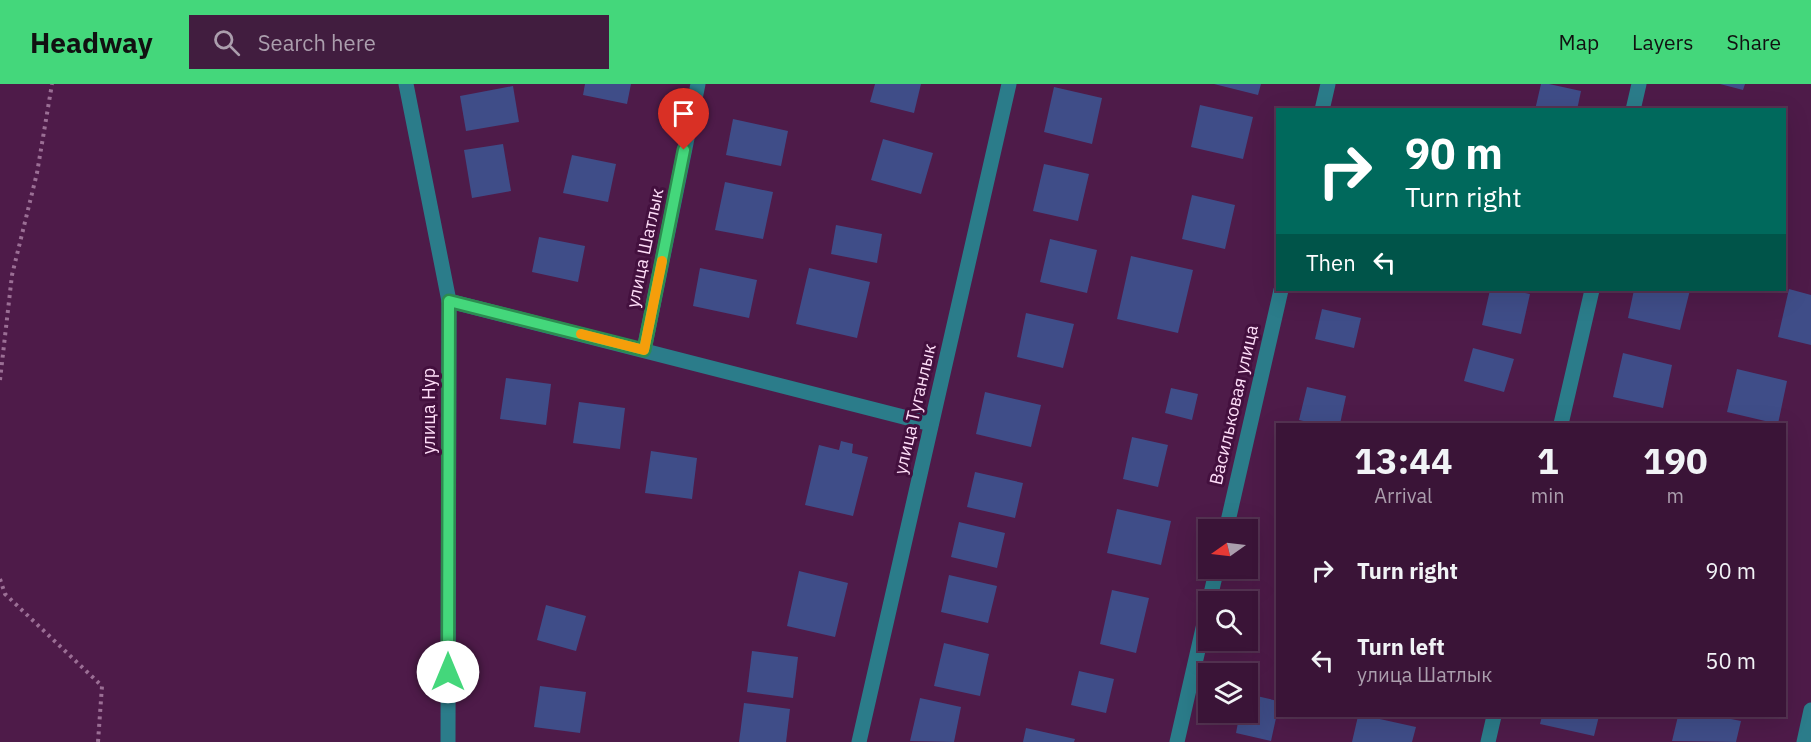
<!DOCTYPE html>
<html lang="en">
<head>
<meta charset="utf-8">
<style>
	body { margin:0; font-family:"IBM Plex Sans",sans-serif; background:#411d3f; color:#f1f3f6; height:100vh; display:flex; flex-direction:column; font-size:22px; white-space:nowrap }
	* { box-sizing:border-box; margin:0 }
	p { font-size:20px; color:#ab9ead }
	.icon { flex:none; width:33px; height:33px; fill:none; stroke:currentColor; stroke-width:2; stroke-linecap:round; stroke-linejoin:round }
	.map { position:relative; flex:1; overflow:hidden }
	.drawer { position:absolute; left:1276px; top:339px; width:510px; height:294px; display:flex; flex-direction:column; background:#3a1437; border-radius:0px; box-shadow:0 6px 24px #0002,0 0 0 2px #543352 }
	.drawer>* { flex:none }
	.hud { position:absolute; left:1276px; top:24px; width:510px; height:183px; border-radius:0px; box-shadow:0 6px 24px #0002,0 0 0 2px #543352; background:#00695c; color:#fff; overflow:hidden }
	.needle { width:39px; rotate:256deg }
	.fabs { position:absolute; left:1198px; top:435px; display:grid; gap:12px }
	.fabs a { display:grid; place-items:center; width:60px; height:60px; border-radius:0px; background:#3a1437; box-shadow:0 6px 24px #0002,0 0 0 2px #543352; font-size:30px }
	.pin { position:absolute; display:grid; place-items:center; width:51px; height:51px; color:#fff; margin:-62px -26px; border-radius:50% 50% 50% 0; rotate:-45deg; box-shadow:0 0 6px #0007 }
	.pin .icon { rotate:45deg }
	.me { position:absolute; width:66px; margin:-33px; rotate:0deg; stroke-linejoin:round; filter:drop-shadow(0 0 4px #0008) }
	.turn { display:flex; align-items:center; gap:21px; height:126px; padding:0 30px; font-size:27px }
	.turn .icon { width:78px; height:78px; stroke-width:2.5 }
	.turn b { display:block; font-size:42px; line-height:51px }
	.then { display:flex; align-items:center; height:57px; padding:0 30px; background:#0003; gap:12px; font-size:22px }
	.eta { display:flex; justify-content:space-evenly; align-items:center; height:102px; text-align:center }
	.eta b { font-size:36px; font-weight:700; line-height:42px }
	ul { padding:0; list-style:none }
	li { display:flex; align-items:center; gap:18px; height:90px; padding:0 30px }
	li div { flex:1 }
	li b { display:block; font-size:22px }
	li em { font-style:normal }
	header { display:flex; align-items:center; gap:36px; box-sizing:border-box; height:84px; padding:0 30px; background:#44d77b; color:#111 }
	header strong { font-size:28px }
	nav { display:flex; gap:33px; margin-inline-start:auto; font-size:21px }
	.search { width:420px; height:54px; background:#411d3f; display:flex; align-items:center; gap:15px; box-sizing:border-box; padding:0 21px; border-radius:0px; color:#ab9ead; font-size:22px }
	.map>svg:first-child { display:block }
	.building { fill:#3f4d88 }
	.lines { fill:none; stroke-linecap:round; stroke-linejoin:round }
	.path { stroke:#9b6f95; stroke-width:4; stroke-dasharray:3 4.5; stroke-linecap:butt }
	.minor { stroke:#2b7c8a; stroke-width:15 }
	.route-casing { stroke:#2c8c50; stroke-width:15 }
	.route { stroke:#44d77b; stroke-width:10 }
	.slow { stroke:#f59e0b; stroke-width:10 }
	.labels { text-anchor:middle; stroke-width:6; stroke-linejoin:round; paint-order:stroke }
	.street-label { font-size:18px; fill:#feddf8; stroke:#43103e }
</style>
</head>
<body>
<header>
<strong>Headway</strong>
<div class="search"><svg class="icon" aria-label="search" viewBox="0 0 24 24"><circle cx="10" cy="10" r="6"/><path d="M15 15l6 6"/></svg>Search here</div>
<nav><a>Map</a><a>Layers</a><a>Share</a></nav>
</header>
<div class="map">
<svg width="1811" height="658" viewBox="0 0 1811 658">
	<rect width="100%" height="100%" fill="#4e1b49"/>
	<g class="building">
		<polygon points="585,0 631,0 627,20 583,11"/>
		<polygon points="875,0 921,0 914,29 870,18"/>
		<polygon points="1214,0 1261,0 1258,11"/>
		<polygon points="1541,0 1549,0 1581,7 1577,26 1535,26"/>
		<polygon points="1720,0 1745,0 1743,6"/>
		<polygon points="513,2 519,38 466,47 460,12"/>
		<polygon points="1054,3 1102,14 1092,60 1044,48"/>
		<polygon points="1200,21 1253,33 1243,75 1191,63"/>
		<polygon points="733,35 788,47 781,82 726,71"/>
		<polygon points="883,55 933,69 921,110 871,96"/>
		<polygon points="503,60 511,107 472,114 464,66"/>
		<polygon points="572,71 616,80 608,118 563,109"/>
		<polygon points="1044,80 1089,90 1078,137 1033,127"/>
		<polygon points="725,98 773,108 763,155 715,146"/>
		<polygon points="1192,111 1235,121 1225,165 1182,155"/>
		<polygon points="836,141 882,150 877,179 831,170"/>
		<polygon points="539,153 585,162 578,198 532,188"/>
		<polygon points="1050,155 1097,166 1087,209 1040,198"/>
		<polygon points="1131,172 1193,186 1178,249 1117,235"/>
		<polygon points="700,184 757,196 749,234 693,222"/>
		<polygon points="809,184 870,198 857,254 796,240"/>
		<polygon points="1789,205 1811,211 1811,261 1778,253"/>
		<polygon points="1490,206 1511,206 1530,210 1521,250 1482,241"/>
		<polygon points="1634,206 1690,206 1680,246 1628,234"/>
		<polygon points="1322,225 1361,234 1354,264 1315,255"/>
		<polygon points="1026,229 1074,240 1063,284 1017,273"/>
		<polygon points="1473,264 1514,275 1504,308 1464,297"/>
		<polygon points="1623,269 1672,281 1663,324 1613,313"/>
		<polygon points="1737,285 1787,297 1778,340 1727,328"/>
		<polygon points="506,294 551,300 546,341 500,335"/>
		<polygon points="1307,303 1346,312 1340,340 1317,340 1299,336"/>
		<polygon points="1171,304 1198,310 1192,336 1165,329"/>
		<polygon points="985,308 1041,321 1031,363 976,350"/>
		<polygon points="579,318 625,324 620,365 573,359"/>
		<polygon points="1132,353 1168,361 1158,403 1123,395"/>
		<polygon points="841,357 853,360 852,369 868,373 853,432 805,421 819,361 839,366"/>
		<polygon points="651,367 697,374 692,415 645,409"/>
		<polygon points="975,388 1023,399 1015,434 967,423"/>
		<polygon points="1117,425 1171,437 1161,481 1107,469"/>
		<polygon points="959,438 1005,449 997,484 951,473"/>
		<polygon points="799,487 848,499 835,553 787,542"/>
		<polygon points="949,491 997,502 988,539 941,528"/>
		<polygon points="1112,506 1149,514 1136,569 1100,560"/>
		<polygon points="546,521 586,532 576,567 537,556"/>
		<polygon points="944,559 989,570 980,612 934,602"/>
		<polygon points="752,567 798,573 793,614 747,608"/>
		<polygon points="1079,587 1114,595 1106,629 1071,621"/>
		<polygon points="540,602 586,608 580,649 534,643"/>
		<polygon points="1248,610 1278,617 1278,625 1271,657 1236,649 1240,628 1248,628"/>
		<polygon points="920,614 961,623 954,658 910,657"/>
		<polygon points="744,619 790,625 786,658 739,658"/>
		<polygon points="1358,632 1366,632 1416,643 1412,658 1352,658"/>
		<polygon points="1542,632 1599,632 1594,652 1540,640"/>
		<polygon points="1678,632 1716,632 1741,637 1736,658 1672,657"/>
		<polygon points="1026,644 1075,655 1074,658 1023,658"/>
	</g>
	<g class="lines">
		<g class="path">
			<polyline points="0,296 12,191 37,89 52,0"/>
			<polyline points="0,495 5,510 102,602 98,658"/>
		</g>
		<g class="minor">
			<polyline points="406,0 449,217 448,658"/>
			<polyline points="1322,26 1328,0"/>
			<polyline points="1633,26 1639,0"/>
			<polyline points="449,217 931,340"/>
			<polyline points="644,266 698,0"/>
			<polyline points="1561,340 1592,206"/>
			<polyline points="1226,446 1281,206"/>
			<polyline points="1209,518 1217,484"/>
			<polyline points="859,658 1009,0"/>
			<polyline points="1177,658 1209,518"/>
			<polyline points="1488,658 1494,632"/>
			<polyline points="1804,658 1811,626"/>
		</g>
	</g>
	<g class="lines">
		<g class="route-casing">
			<polyline id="route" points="448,588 449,217 644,266 684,66"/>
		</g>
		<use href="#route" class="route"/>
		<polyline class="slow" points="581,250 644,266 662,177"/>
	</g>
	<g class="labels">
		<g class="street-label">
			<text transform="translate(645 164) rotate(-78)" y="6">улица Шатлык</text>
			<text transform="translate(1234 321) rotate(-77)" y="6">Васильковая улица</text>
			<text transform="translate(915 325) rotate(-77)" y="6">улица Туганлык</text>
			<text transform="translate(429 327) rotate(-90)" y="6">улица Нур</text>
		</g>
	</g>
</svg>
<div class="fabs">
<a><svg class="needle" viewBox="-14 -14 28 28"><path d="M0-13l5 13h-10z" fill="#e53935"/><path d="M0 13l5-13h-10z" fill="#ab9ead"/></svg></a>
<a><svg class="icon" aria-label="search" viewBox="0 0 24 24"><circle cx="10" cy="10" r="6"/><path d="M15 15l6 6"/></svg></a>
<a><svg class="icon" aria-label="layers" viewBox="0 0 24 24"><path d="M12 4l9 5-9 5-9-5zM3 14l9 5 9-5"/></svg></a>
</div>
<div class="pin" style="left:684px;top:66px;background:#d93025"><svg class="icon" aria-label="arrive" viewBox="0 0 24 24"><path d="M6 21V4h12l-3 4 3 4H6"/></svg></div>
<svg class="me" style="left:448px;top:588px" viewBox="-20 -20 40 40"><circle r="19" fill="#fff"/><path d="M0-13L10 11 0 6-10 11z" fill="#44d77b"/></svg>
<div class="hud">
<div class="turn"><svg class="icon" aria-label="right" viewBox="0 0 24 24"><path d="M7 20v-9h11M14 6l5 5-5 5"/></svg><div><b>90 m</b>Turn right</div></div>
<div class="then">Then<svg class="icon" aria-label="left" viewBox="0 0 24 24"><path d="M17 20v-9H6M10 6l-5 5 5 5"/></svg></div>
</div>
<section class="drawer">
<div class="eta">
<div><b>13:44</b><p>Arrival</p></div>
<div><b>1</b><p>min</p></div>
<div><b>190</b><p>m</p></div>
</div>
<ul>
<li><svg class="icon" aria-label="right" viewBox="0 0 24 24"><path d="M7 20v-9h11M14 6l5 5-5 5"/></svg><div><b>Turn right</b></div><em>90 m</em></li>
<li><svg class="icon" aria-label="left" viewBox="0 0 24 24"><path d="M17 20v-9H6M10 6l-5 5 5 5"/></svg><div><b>Turn left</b><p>улица Шатлык</p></div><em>50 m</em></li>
</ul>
</section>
</div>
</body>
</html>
